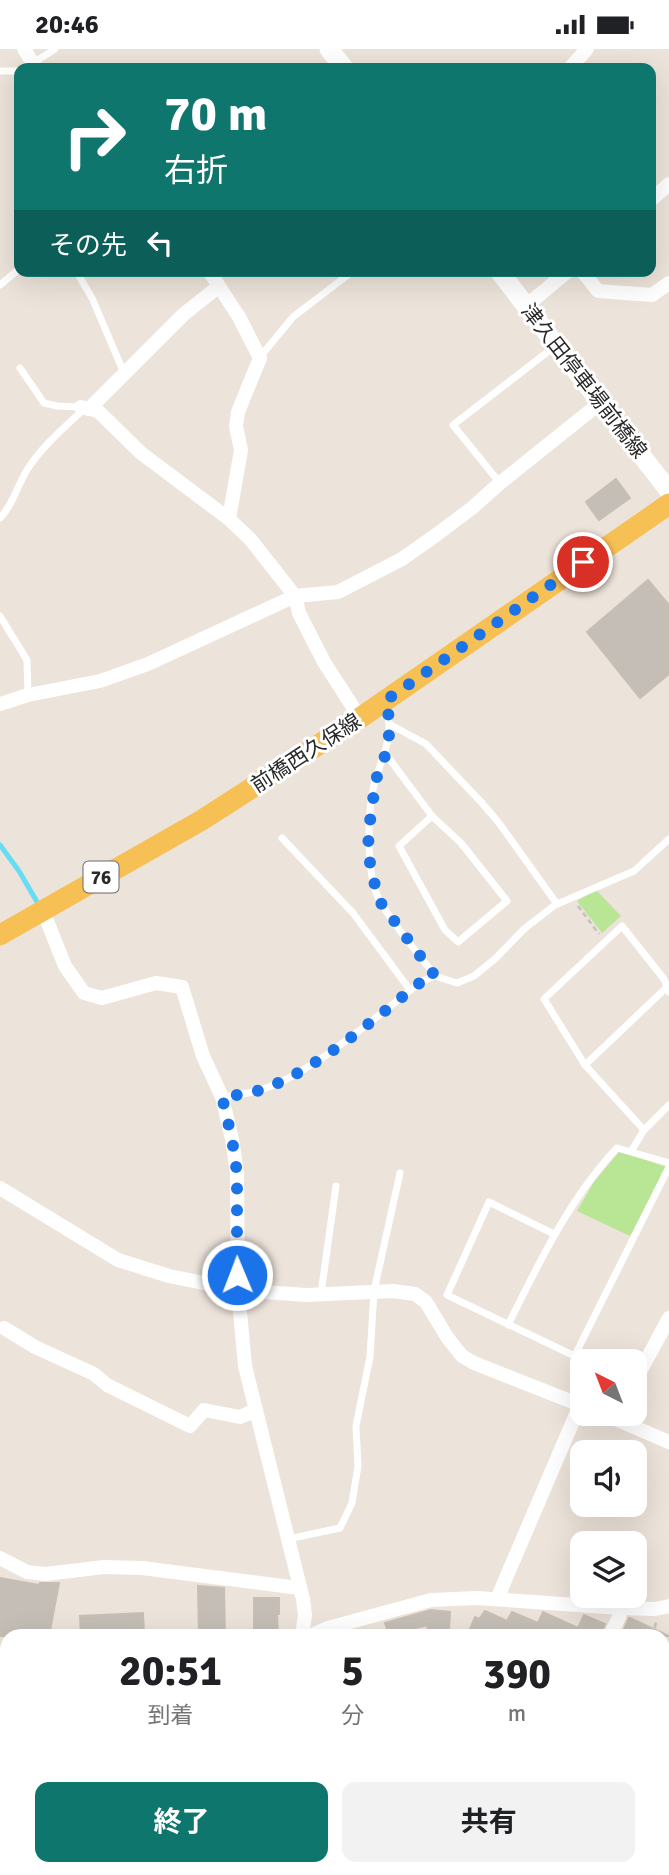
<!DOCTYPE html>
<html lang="ja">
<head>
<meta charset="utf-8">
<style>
	body { margin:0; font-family:Signika,"Noto Sans JP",sans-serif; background:#f2f2f2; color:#202124; height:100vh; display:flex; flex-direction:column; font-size:26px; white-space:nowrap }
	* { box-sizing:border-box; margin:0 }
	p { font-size:23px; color:#757577 }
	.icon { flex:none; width:38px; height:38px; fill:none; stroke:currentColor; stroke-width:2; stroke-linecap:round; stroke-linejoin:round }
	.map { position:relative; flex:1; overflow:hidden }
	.drawer { position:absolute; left:0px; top:1580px; width:670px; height:247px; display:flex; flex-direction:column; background:#fff; border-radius:21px 21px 0 0; box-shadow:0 7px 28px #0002 }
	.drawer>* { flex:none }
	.banner { position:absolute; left:14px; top:14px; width:642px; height:214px; border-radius:14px; box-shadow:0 7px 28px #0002; background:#0f766e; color:#fff; overflow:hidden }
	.needle { width:46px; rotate:318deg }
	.fabs { position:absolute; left:570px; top:1300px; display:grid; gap:14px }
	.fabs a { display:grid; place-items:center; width:77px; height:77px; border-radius:14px; background:#fff; box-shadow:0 7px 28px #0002; font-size:35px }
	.pin { position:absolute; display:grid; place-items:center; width:60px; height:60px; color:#fff; margin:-30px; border:4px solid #fff; border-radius:50%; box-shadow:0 2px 7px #0007 }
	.me { position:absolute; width:77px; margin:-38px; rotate:359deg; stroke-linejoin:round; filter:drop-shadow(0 0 5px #0008) }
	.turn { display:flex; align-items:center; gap:24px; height:147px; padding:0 35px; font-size:32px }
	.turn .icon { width:91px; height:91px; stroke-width:2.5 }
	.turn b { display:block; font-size:49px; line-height:60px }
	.then { display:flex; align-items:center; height:66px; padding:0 35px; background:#0003; gap:14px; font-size:26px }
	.eta { display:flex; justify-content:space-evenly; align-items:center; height:119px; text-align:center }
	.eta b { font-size:42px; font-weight:700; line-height:49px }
	.button { display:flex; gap:14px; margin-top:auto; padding:14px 35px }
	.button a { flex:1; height:80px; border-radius:14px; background:#0f766e; color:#fff; font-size:28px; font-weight:700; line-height:80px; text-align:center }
	.button a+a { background:#f2f2f2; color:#202124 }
	.status { display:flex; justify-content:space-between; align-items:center; height:49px; padding:0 35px; background:#fff; direction:ltr }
	.status svg { height:19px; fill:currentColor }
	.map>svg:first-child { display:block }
	.green { fill:#b8e694 }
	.water { fill:#67ddf4 }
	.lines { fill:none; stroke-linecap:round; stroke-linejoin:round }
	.stream { stroke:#67ddf4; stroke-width:5 }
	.building { fill:#c4beb6; stroke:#c8bfb4; stroke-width:2 }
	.path { stroke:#c3c3c3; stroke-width:2.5; stroke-dasharray:5 3.5; stroke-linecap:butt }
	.service { stroke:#fff; stroke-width:7 }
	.minor { stroke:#fff; stroke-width:14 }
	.secondary { stroke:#fff; stroke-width:19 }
	.primary { stroke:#f7c054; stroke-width:21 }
	.route { stroke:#1a73e8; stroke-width:12; stroke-dasharray:0 21.6 }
	.labels { text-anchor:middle; stroke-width:6; stroke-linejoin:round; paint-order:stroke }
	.shield { fill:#fff; stroke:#696969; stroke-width:2 }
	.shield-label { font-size:19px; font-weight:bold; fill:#292929 }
	.street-label { font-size:21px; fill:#292929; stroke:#fff }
</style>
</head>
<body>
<div class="status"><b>20:46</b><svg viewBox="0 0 49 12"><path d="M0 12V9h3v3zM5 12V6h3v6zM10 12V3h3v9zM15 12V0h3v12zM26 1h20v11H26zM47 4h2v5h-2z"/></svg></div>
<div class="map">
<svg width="669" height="1826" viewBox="0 0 669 1826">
	<rect width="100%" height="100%" fill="#ece3da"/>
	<g class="green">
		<polygon points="596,841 621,867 602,884 577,852"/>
		<polygon points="620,1102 666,1118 630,1187 577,1162 594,1133"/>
		<polygon points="114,1820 243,1820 228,1826 117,1826"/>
	</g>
	<polygon class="water" points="490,1820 582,1820 566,1826 481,1826"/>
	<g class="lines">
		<polyline class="stream" points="0,796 19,822 40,858"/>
	</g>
	<g class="building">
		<polygon points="616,430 630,449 599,471 586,453"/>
		<polygon points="648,531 669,556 669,625 640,649 587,583"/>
		<polygon points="0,1529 39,1536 40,1534 59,1534 49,1587 0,1587"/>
		<polygon points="198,1537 224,1539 225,1587 199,1587"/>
		<polygon points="254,1549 279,1549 279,1565 277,1565 278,1587 254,1587"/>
		<polygon points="431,1561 450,1563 449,1582 427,1581 428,1576 403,1582 402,1579 388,1583 385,1574"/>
		<polygon points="485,1562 507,1572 512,1563 538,1574 543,1563 578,1579 584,1566 605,1575 600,1587 467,1587 475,1568 479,1570"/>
		<polygon points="143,1564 144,1585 81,1587 80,1567"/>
		<polygon points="629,1569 630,1569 669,1587 621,1587"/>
	</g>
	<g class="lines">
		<g class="path">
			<polyline points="578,857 599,885"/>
			<polyline points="653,1587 656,1573"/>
			<polyline points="663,1594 669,1596"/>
		</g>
		<g class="service">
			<polyline points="33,14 55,0"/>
			<polyline points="0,22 19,22"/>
			<polyline points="76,222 92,249 124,324"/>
			<polyline points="0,236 19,220"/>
			<polyline points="260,308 293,268 353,222"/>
			<polyline points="20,319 44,354 57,357 81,358"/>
			<polyline points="500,434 453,376 554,298"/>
			<path d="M0,469C13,456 17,437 27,421C42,397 64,379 85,359"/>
			<polyline points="0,567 27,611 28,646"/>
			<path d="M386,656C394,688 385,700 376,729C367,758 365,826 380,852C395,879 417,902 435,927"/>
			<polyline points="391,676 426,695 482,754 499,774 557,855"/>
			<polyline points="385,704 432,767 461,794 507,852 458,893 445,881 399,797 432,767"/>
			<polyline points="282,789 353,864 410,941"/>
			<polyline points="585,1016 666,939"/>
			<path d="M222,1048C235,1046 248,1045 260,1041C312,1025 378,966 422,932L435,927L457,934L474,927L496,909L524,880L555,856L634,822L669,790"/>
			<polyline points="644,1081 585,1016 544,950 622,877 664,930 669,943"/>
			<polyline points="632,1101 644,1081 669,1056"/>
			<polyline points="554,1185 489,1153 447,1246 585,1312"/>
			<polyline points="321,1245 336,1137"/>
			<path d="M508,1276C539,1214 569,1150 617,1099L669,1114"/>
			<polyline points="574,1308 669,1118"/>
			<polyline points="288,1490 340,1479 352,1454 358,1417 356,1377 370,1308 374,1242 400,1124"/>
			<polyline points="663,1752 669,1752"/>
			<polyline points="310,1820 312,1826"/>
			<polyline points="390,1826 407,1820"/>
		</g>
		<g class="minor">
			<polyline points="24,0 36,19"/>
			<polyline points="570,19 587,0"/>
			<polyline points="651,151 669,135"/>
			<polyline points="209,222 239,268 260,309 238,363 236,377 241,401 229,470 251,491 295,547 299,564 324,613 360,669"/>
			<polyline points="582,222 598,242 652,246 669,234"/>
			<polyline points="526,257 568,222"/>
			<polyline points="81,358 98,362 141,404 229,470"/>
			<polyline points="89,360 184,265 218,238"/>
			<polyline points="0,655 28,646 100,632 148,615 295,547 338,543 402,510 436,486 472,459 500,434 600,354"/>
			<polyline points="43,862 65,917 84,944 102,949 156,934 182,938 203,1007 222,1048 232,1090 237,1124 238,1241 245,1317 303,1550 305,1566 302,1587"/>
			<polyline points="0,1139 118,1211 169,1227 238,1241 306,1246 393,1242 415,1245 426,1253 447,1288 462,1307 474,1314 583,1357"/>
			<polyline points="4,1279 35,1298 94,1325 107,1336 190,1377 204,1361 240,1368 256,1361"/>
			<polyline points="635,1332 669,1269"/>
			<polyline points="604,1365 669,1393"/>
			<polyline points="0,1509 27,1523 46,1525 104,1518 142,1519 299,1539"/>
			<polyline points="497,1550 580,1356"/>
			<polyline points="310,1587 328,1579 431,1551 477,1549 621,1559 655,1560 669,1557"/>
			<polyline points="610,1587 619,1568 621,1559"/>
			<polyline points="663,1671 669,1658"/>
			<polyline points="0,1704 7,1719"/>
			<polyline points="0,1748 7,1743"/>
			<polyline points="0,1784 7,1790"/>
			<polyline points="36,1826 37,1820"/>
		</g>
		<g class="secondary">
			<polyline points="329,0 344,19"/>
			<polyline points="499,222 669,442"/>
		</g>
		<polyline class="primary" points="0,886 202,771 360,669 669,455"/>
	</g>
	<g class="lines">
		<path class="route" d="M237,1226V1124L232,1090L222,1048C235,1046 248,1045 260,1041C312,1025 379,966 422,932L435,927L378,850L370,814L368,786L376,730L384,711L391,676L385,652L583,513"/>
	</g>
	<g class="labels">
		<rect class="shield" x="83.5" y="812.5" width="35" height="31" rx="5"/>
		<g class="shield-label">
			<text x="101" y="835">76</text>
		</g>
		<g class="street-label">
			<text transform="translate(584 332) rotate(52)" y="7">津久田停車場前橋線</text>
			<text transform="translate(306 704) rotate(-33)" y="7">前橋西久保線</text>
		</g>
	</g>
</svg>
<div class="fabs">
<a><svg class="needle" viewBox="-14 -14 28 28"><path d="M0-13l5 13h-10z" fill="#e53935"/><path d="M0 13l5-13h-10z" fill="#757577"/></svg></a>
<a><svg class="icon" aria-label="sound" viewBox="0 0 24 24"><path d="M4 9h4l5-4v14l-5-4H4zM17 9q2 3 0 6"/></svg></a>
<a><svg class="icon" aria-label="layers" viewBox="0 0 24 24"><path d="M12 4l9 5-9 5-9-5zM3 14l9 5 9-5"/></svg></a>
</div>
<div class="pin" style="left:583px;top:513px;background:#d93025"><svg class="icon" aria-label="arrive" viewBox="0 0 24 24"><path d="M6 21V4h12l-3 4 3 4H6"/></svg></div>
<svg class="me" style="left:237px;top:1226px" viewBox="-20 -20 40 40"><circle r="17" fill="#1a73e8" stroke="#fff" stroke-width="3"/><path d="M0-11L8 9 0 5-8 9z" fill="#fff"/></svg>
<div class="banner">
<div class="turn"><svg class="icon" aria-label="right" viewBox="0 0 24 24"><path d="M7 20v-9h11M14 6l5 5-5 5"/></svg><div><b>70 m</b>右折</div></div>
<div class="then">その先<svg class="icon" aria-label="left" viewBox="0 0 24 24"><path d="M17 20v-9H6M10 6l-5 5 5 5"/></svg></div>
</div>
<section class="drawer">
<div class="eta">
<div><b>20:51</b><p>到着</p></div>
<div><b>5</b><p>分</p></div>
<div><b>390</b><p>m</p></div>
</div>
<div class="button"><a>終了</a><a>共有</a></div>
</section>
</div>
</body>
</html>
